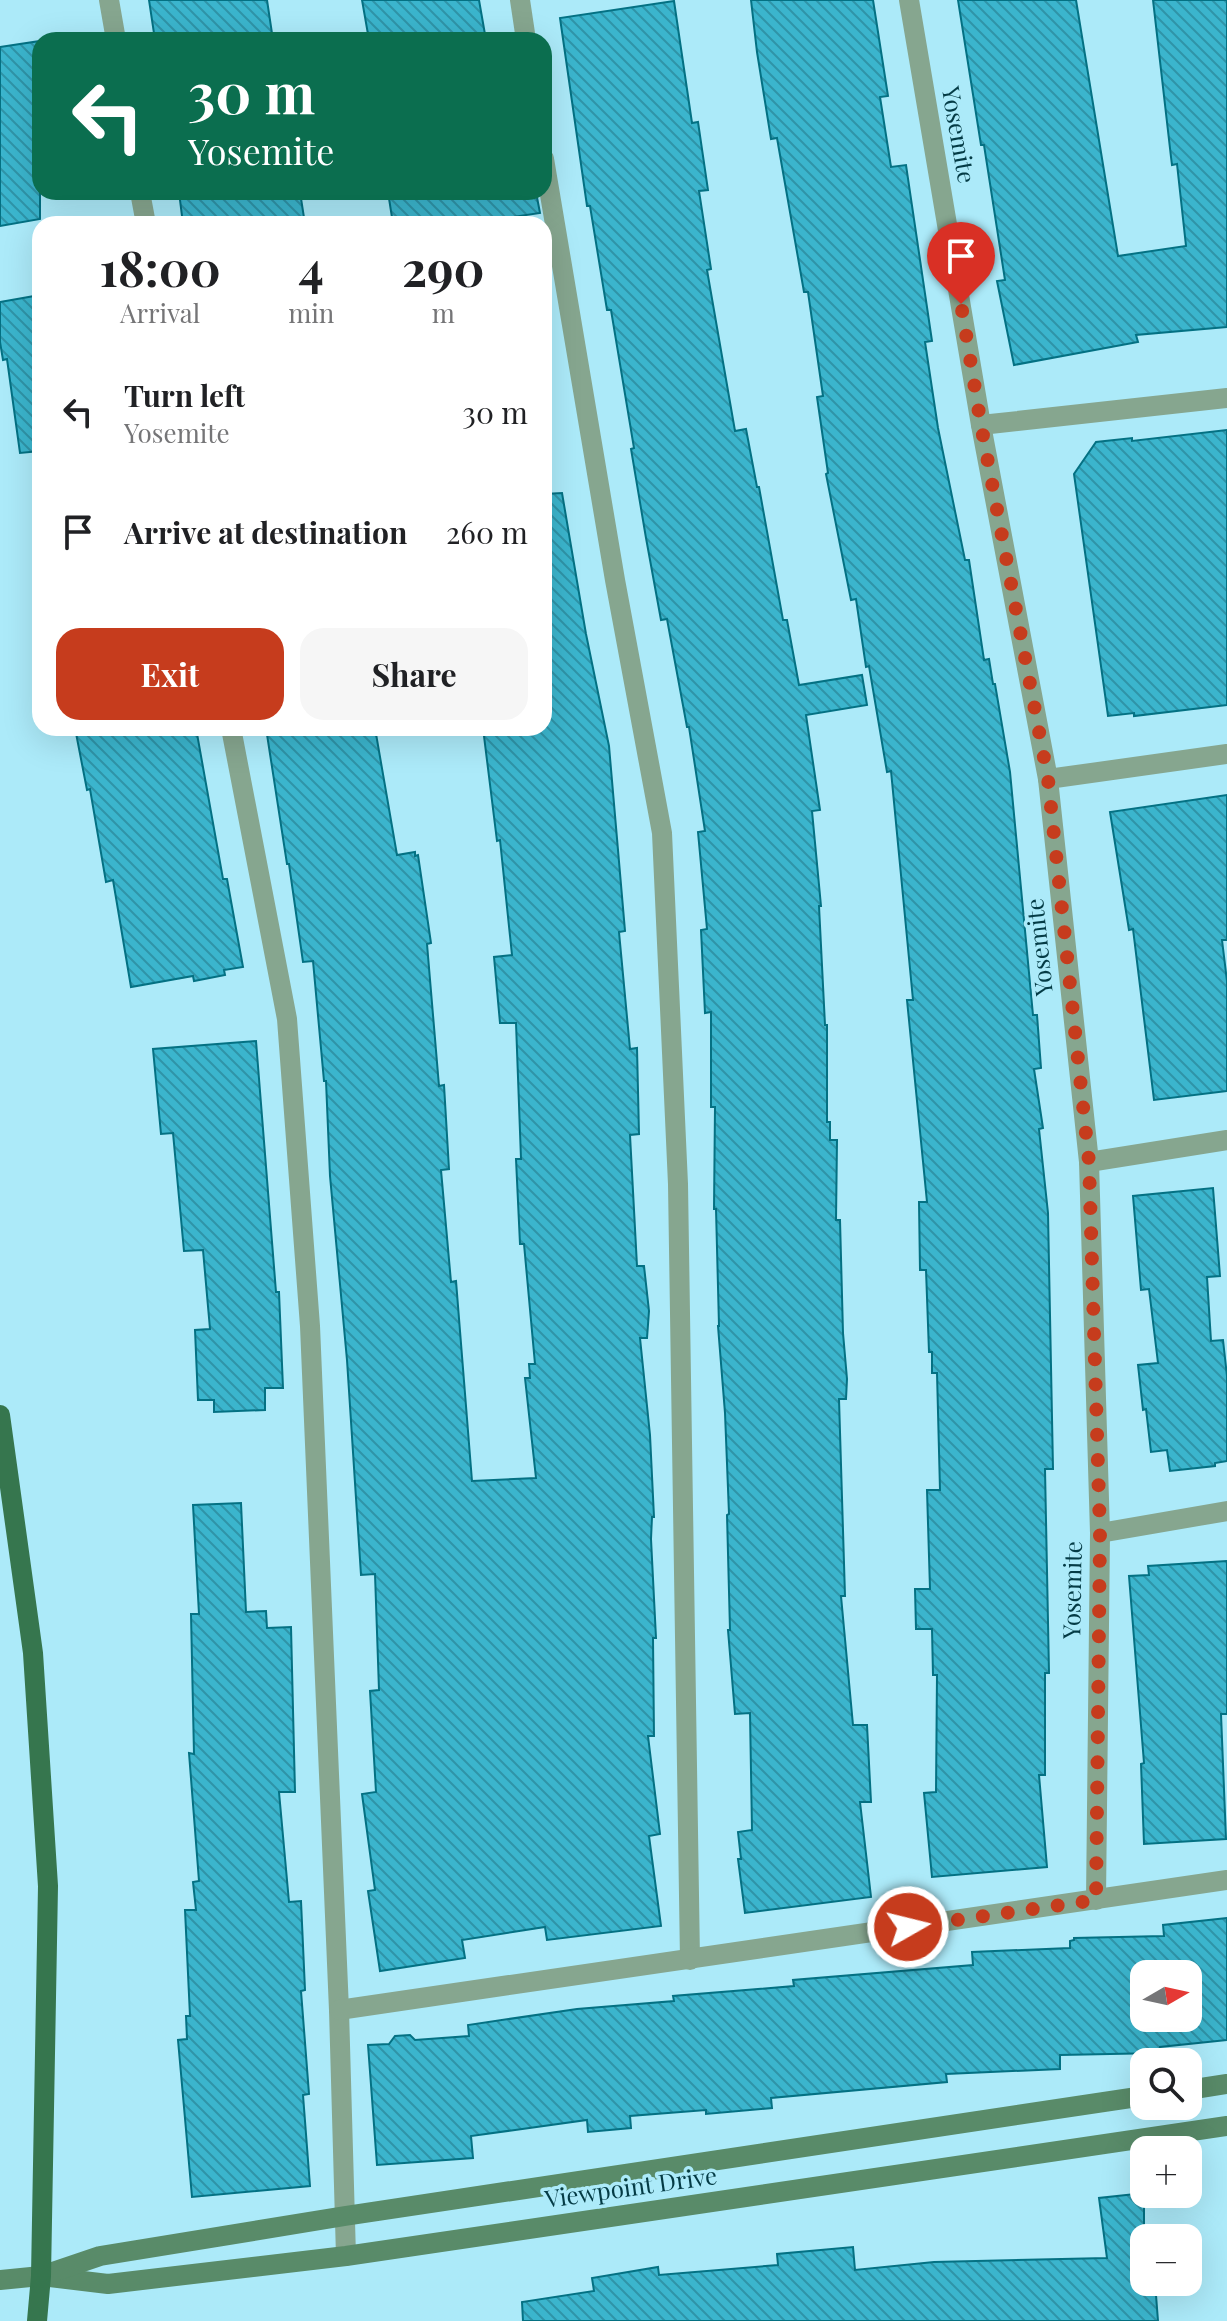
<!DOCTYPE html>
<html lang="en">
<head>
<meta charset="utf-8">
<style>
	body { margin:0; font-family:"Playfair Display",serif; background:#f6f6f6; color:#202124; height:100vh; display:flex; flex-direction:column; font-size:30px; white-space:nowrap }
	* { box-sizing:border-box; margin:0 }
	p { font-size:26px; color:#757577 }
	.icon { flex:none; width:44px; height:44px; fill:none; stroke:currentColor; stroke-width:2; stroke-linecap:round; stroke-linejoin:round }
	.map { position:relative; flex:1; overflow:hidden }
	.details { position:absolute; left:32px; top:216px; width:520px; height:520px; display:flex; flex-direction:column; background:#fff; border-radius:24px; box-shadow:0 8px 32px #0002 }
	.details>* { flex:none }
	.banner { position:absolute; left:32px; top:32px; width:520px; height:168px; border-radius:24px; box-shadow:0 8px 32px #0002; background:#0b6e4f; color:#fff; overflow:hidden }
	.needle { width:52px; rotate:81deg }
	.tools { position:absolute; left:1130px; top:1960px; display:grid; gap:16px }
	.tools a { display:grid; place-items:center; width:72px; height:72px; border-radius:16px; background:#fff; box-shadow:0 8px 32px #0002; font-size:40px }
	.pin { position:absolute; display:grid; place-items:center; width:68px; height:68px; color:#fff; margin:-82px -34px; border-radius:50% 50% 50% 0; rotate:-45deg; box-shadow:0 0 8px #0007 }
	.pin .icon { rotate:45deg }
	.me { position:absolute; width:88px; margin:-44px; rotate:82deg; stroke-linejoin:round; filter:drop-shadow(0 0 6px #0008) }
	.turn { display:flex; align-items:center; gap:28px; height:168px; padding:0 24px; font-size:36px }
	.turn .icon { width:104px; height:104px; stroke-width:2.5 }
	.turn b { display:block; font-size:56px; line-height:68px }
	.eta { display:flex; justify-content:space-evenly; align-items:center; height:136px; text-align:center }
	.eta b { font-size:48px; font-weight:700; line-height:56px }
	.button { display:flex; gap:16px; margin-top:auto; padding:16px 24px }
	.button a { flex:1; height:92px; border-radius:24px; background:#c63c1d; color:#fff; font-size:32px; font-weight:700; line-height:92px; text-align:center }
	.button a+a { background:#f6f6f6; color:#202124 }
	ul { padding:0; list-style:none }
	li { display:flex; align-items:center; gap:24px; height:120px; padding:0 24px }
	li div { flex:1 }
	li b { display:block; font-size:30px }
	li em { font-style:normal }
	.map>svg:first-child { display:block }
	.building { fill:url(#building-back-hatch); stroke:#047183; stroke-width:2; fill-rule:evenodd }
	.lines { fill:none; stroke-linecap:round; stroke-linejoin:round }
	.street { stroke:#86a68f; stroke-width:20 }
	.secondary { stroke:#598b69; stroke-width:20 }
	.primary { stroke:#36764e; stroke-width:20 }
	.route { stroke:#c63c1d; stroke-width:14; stroke-dasharray:0 25.2 }
	.labels { text-anchor:middle; stroke-width:7; stroke-linejoin:round; paint-order:stroke }
	.street-label { font-size:24px; fill:#043b45; stroke:#aceaf9 }
</style>
</head>
<body>
<div class="map">
<svg width="1227" height="2321" viewBox="0 0 1227 2321">
	<defs>
		<pattern id="building-back-hatch" width="6" height="6" patternUnits="userSpaceOnUse" patternTransform="scale(2)"><rect width="6" height="6" fill="#3bb5cd"/><path d="M-1 5l2 2M0 0l6 6M5-1l2 2" fill="none" stroke="#2f94a8"/></pattern>
	</defs>
	<rect width="100%" height="100%" fill="#aceaf9"/>
	<g class="building">
		<polygon points="149,0 267,0 273,40 155,40"/>
		<polygon points="362,0 479,0 486,40 369,40"/>
		<polygon points="751,0 873,0 888,96 880,97 891,167 906,165 932,341 925,342 938,428 965,560 969,560 984,660 989,659 993,684 995,684 1010,772 1033,1015 1037,1015 1041,1068 1034,1069 1043,1128 1039,1129 1048,1213 1053,1469 1045,1469 1049,1673 1045,1673 1045,1775 1039,1775 1047,1867 932,1877 924,1793 936,1792 937,1675 933,1675 932,1629 916,1629 915,1589 930,1589 927,1490 940,1490 937,1373 932,1373 932,1352 929,1352 926,1270 920,1270 919,1202 927,1202 907,1000 913,1000 891,771 887,772 869,666 866,667 856,599 851,600 826,474 828,473 817,397 823,396 808,292 804,292 777,138 771,139 757,52"/>
		<polygon points="958,0 1076,0 1118,256 1186,246 1177,164 1172,165 1171,157 1153,0 1227,0 1227,327 1136,335 1138,342 1014,365 997,281 1005,280 984,145 981,145"/>
		<polygon points="674,1 692,123 698,122 708,190 699,191 711,269 707,270 735,431 746,429 757,487 759,487 783,620 787,620 799,685 862,675 867,705 806,715 820,810 812,811 821,906 819,906 825,1025 827,1025 827,1122 830,1122 830,1140 837,1140 836,1220 840,1220 843,1333 847,1379 846,1399 839,1399 845,1596 841,1596 853,1725 867,1725 871,1802 860,1802 871,1897 745,1913 738,1859 741,1859 738,1832 752,1830 750,1713 735,1714 728,1630 730,1630 727,1515 729,1514 725,1413 718,1326 719,1326 716,1209 714,1209 715,1107 711,1107 711,1012 705,1013 701,930 707,929 698,832 705,831 689,727 687,727 667,619 661,620 646,538 631,449 634,448 611,310 607,310 590,206 587,206 560,18"/>
		<polygon points="40,41 40,219 0,226 0,47"/>
		<polygon points="179,192 300,192 305,224 183,224"/>
		<polygon points="388,192 536,192 540,213 465,224 393,224"/>
		<polygon points="40,295 40,451 20,453 7,359 3,360 0,342 0,302"/>
		<polygon points="1227,430 1227,705 1134,716 1134,713 1108,716 1074,474 1096,442 1132,438 1132,441"/>
		<polygon points="562,493 586,634 609,746 625,931 619,932 630,1049 637,1048 639,1134 630,1135 637,1266 644,1266 649,1311 647,1338 640,1338 650,1435 654,1517 652,1517 651,1539 656,1638 653,1638 654,1736 648,1736 660,1834 649,1836 661,1926 547,1940 545,1927 462,1940 465,1958 380,1971 368,1891 375,1890 362,1794 376,1792 370,1691 379,1690 375,1574 361,1575 347,1360 330,1176 326,1081 324,1081 313,961 303,962 289,864 287,864 266,728 375,728 397,855 415,852 415,856 418,855 431,943 427,944 439,1086 444,1085 449,1169 441,1170 451,1282 456,1281 472,1481 536,1478 525,1378 530,1378 529,1364 535,1364 524,1244 520,1244 516,1159 521,1159 516,1023 500,1023 494,957 512,955 500,840 497,841 483,728 544,728 544,494"/>
		<polygon points="75,728 196,728 223,879 227,879 243,967 224,970 225,975 194,981 193,976 131,987 113,880 106,882 90,789 87,790"/>
		<polygon points="1227,795 1227,940 1222,940 1227,981 1227,1091 1154,1100 1133,929 1129,930 1110,812"/>
		<polygon points="256,1041 276,1292 279,1292 283,1388 265,1388 265,1410 214,1412 214,1400 198,1400 195,1330 210,1329 203,1250 184,1251 173,1133 161,1134 153,1049"/>
		<polygon points="1213,1188 1220,1276 1207,1277 1211,1341 1223,1340 1227,1376 1227,1461 1215,1463 1215,1466 1170,1471 1167,1450 1151,1452 1146,1409 1143,1410 1138,1365 1158,1363 1149,1289 1141,1290 1133,1196"/>
		<polygon points="241,1503 246,1612 266,1611 267,1628 291,1627 295,1792 279,1792 289,1902 301,1901 305,1990 301,1991 309,2094 303,2095 310,2186 192,2197 178,2040 187,2039 186,2016 190,2016 185,1910 196,1910 193,1882 199,1881 189,1753 194,1754 191,1614 199,1614 193,1505"/>
		<polygon points="1227,1561 1227,1714 1221,1714 1226,1839 1144,1844 1141,1764 1144,1763 1129,1576 1149,1575 1148,1566"/>
		<path d="M1227,1918V2040L1160,2047V2053L1060,2055V2069L946,2074L947,2082L771,2098L772,2108L706,2114V2110L630,2116L631,2128L588,2132L587,2120L471,2136L473,2158L377,2165L368,2045L389,2044L395,2036L410,2035L415,2040L469,2036L468,2025L577,2009L674,2001L673,1996L794,1986L793,1980L973,1965L972,1952L1070,1948V1941L1074,1940V1938L1164,1936L1163,1925ZM1144,1974H1188V2018H1144Z"/>
		<polygon points="1144,2193 1144,2282 1155,2282 1158,2321 523,2321 522,2302 594,2291 592,2278 658,2267 659,2275 778,2265 777,2254 853,2247 855,2270 934,2262 1107,2258 1099,2198"/>
	</g>
	<g class="lines">
		<g class="street">
			<polyline points="109,0 116,40"/>
			<polyline points="520,0 526,40"/>
			<polyline points="909,0 981,425 1048,779 1089,1162 1100,1533 1096,1900"/>
			<polyline points="544,159 615,580 662,833 678,1184 690,1960"/>
			<polyline points="140,192 146,224"/>
			<polyline points="981,425 1227,398"/>
			<polyline points="231,728 287,1019 310,1326 339,2010 346,2256"/>
			<polyline points="1048,779 1227,754"/>
			<polyline points="1089,1162 1227,1140"/>
			<polyline points="1100,1533 1227,1511"/>
			<polyline points="339,2010 1227,1880"/>
		</g>
		<g class="secondary">
			<polyline points="1188,2090 1227,2084"/>
			<polyline points="41,2276 108,2284 346,2256 1227,2126"/>
			<polyline points="0,2280 41,2276 100,2256 345,2216 1144,2096"/>
		</g>
		<polyline class="primary" points="0,1415 33,1653 48,1886 41,2276 37,2321"/>
	</g>
	<g class="lines">
		<polyline class="route" points="908,1927 1096,1900 1100,1533 1089,1162 1048,779 981,425 961,304"/>
	</g>
	<g class="labels">
		<g class="street-label">
			<text transform="translate(958 135) rotate(80)" y="8">Yosemite</text>
			<text transform="translate(1040 947) rotate(-96)" y="8">Yosemite</text>
			<text transform="translate(1073 1590) rotate(-89)" y="8">Yosemite</text>
			<text transform="translate(631 2188) rotate(-8)" y="8">Viewpoint Drive</text>
		</g>
	</g>
</svg>
<div class="tools">
<a><svg class="needle" viewBox="-14 -14 28 28"><path d="M0-13l5 13h-10z" fill="#e53935"/><path d="M0 13l5-13h-10z" fill="#757577"/></svg></a>
<a><svg class="icon" aria-label="search" viewBox="0 0 24 24"><circle cx="10" cy="10" r="6"/><path d="M15 15l6 6"/></svg></a>
<a>+</a>
<a>−</a>
</div>
<div class="pin" style="left:961px;top:304px;background:#d93025"><svg class="icon" aria-label="arrive" viewBox="0 0 24 24"><path d="M6 21V4h12l-3 4 3 4H6"/></svg></div>
<svg class="me" style="left:908px;top:1927px" viewBox="-20 -20 40 40"><circle r="17" fill="#c63c1d" stroke="#fff" stroke-width="3"/><path d="M0-11L8 9 0 5-8 9z" fill="#fff"/></svg>
<div class="banner">
<div class="turn"><svg class="icon" aria-label="left" viewBox="0 0 24 24"><path d="M17 20v-9H6M10 6l-5 5 5 5"/></svg><div><b>30 m</b>Yosemite</div></div>
</div>
<section class="details">
<div class="eta">
<div><b>18:00</b><p>Arrival</p></div>
<div><b>4</b><p>min</p></div>
<div><b>290</b><p>m</p></div>
</div>
<ul>
<li><svg class="icon" aria-label="left" viewBox="0 0 24 24"><path d="M17 20v-9H6M10 6l-5 5 5 5"/></svg><div><b>Turn left</b><p>Yosemite</p></div><em>30 m</em></li>
<li><svg class="icon" aria-label="arrive" viewBox="0 0 24 24"><path d="M6 21V4h12l-3 4 3 4H6"/></svg><div><b>Arrive at destination</b></div><em>260 m</em></li>
</ul>
<div class="button"><a>Exit</a><a>Share</a></div>
</section>
</div>
</body>
</html>
